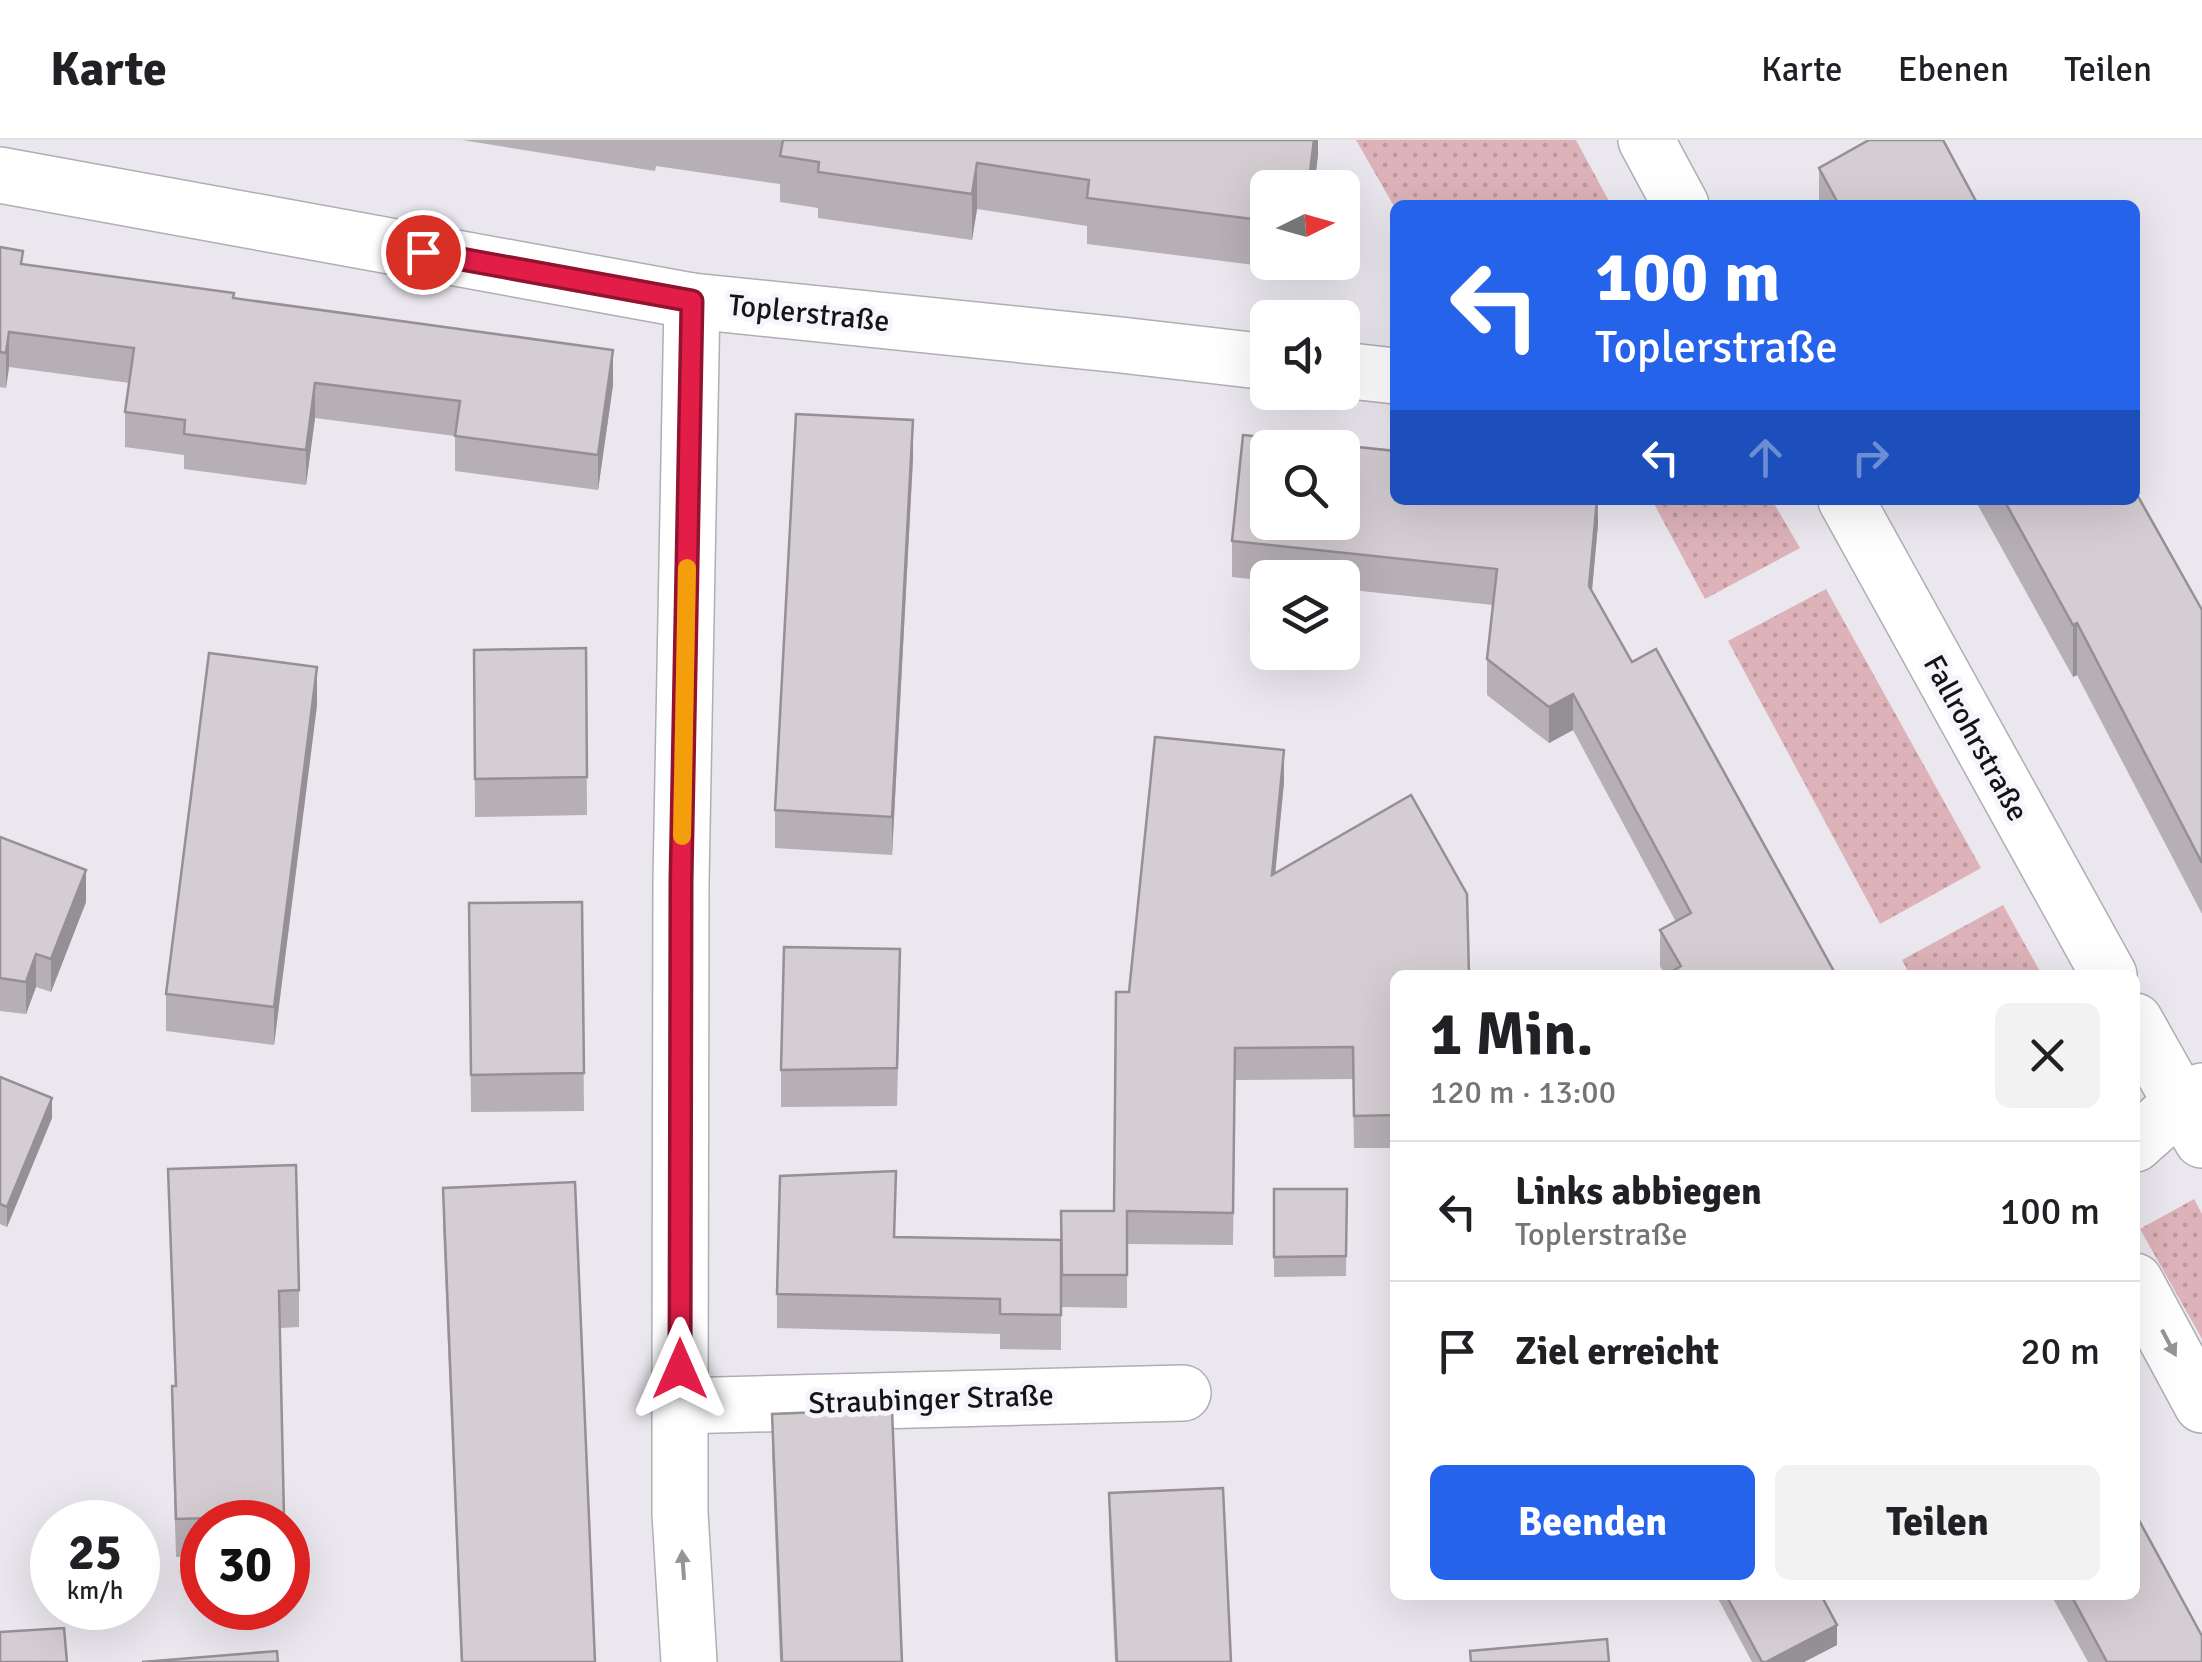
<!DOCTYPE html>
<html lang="de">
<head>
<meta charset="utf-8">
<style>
	body { margin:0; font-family:Signika,sans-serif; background:#f2f2f2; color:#202124; height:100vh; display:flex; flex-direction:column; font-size:38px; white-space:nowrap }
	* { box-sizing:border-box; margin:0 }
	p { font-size:32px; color:#757577 }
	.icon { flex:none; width:55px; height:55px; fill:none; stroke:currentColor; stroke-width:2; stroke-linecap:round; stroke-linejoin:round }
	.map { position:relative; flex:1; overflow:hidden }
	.side { position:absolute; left:1390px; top:830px; width:750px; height:630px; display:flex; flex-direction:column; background:#fff; border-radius:15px; box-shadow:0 10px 40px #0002 }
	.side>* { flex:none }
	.hud { position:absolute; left:1390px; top:60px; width:750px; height:305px; border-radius:15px; box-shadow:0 10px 40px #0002; background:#2563eb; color:#fff; overflow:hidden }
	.needle { width:65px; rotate:85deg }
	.tools { position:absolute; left:1250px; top:30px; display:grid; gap:20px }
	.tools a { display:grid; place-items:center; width:110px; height:110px; border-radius:15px; background:#fff; box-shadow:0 10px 40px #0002; font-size:50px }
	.speed { position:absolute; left:30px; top:1360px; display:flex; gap:20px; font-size:50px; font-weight:700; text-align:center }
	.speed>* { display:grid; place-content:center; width:130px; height:130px; border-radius:50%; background:#fff; box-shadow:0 10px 40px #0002; line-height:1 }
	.speed small { font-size:25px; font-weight:400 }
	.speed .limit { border:15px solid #d22; background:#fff; color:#111 }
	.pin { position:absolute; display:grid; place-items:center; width:85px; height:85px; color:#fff; margin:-42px; border:5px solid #fff; border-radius:50%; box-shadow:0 2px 10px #0007 }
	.me { position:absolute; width:110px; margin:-55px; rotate:0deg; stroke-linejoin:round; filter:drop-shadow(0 0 8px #0008) }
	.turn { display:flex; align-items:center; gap:35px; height:210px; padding:0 40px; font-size:45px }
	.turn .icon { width:130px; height:130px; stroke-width:2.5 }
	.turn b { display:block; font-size:70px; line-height:85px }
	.lanes { display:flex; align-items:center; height:95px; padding:0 40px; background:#0003; justify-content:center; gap:50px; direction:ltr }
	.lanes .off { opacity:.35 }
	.round { display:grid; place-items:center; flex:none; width:105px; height:105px; border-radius:15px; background:#f2f2f2 }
	.summary { display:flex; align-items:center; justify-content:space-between; height:170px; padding:0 40px }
	h1 { font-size:60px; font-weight:700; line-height:75px }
	.cta { display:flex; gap:20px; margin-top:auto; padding:20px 40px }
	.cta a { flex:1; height:115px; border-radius:15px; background:#2563eb; color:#fff; font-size:40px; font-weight:700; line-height:115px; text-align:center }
	.cta a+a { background:#f2f2f2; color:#202124 }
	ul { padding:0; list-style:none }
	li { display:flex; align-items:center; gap:30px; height:140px; padding:0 40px; border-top:2px solid #e0e0e0 }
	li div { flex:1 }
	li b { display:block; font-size:38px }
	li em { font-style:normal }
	header { display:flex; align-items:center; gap:60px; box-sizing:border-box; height:140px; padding:0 50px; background:#fff; border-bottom:2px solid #e0e0e0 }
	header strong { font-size:48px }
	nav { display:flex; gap:55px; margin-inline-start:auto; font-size:35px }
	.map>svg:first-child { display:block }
	.grass { fill:url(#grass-dots) }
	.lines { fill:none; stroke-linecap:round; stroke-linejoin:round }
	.minor-casing { stroke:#b0aeb4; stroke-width:58 }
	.minor { stroke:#fff; stroke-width:55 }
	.wall { fill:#b6b0b5 }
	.shaded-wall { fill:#949093 }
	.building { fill:#d4cdd2; stroke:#949093; stroke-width:2.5; fill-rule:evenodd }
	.oneway { fill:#969596 }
	.route-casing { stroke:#92132f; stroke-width:25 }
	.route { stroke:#e11d48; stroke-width:18 }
	.slow { stroke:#f59e0b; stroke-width:18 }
	.labels { text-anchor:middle; stroke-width:10; stroke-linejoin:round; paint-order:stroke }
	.street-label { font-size:30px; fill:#151416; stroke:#f7f4fc }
</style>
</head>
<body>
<header>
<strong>Karte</strong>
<nav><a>Karte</a><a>Ebenen</a><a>Teilen</a></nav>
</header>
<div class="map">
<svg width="2202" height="1522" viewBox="0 0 2202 1522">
	<defs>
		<pattern id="grass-dots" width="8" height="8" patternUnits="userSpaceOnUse" patternTransform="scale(2.5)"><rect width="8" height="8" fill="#ddb2b9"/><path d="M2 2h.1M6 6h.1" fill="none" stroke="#bd989e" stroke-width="1.8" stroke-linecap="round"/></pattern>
	</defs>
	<rect width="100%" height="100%" fill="#eae7ee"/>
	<g class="grass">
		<polygon points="1356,0 1576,0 1611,65 1395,65 1395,68"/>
		<polygon points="1652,360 1772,360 1800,408 1705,459"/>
		<polygon points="1826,449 1981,728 1880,784 1728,501"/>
		<polygon points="2003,765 2042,835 1910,835 1902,820"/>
		<polygon points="2194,1059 2202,1074 2202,1199 2140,1089"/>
	</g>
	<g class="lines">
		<g class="minor-casing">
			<g id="minor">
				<polyline points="1646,0 1681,65"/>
				<polyline points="0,35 692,161 1121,205 1268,222"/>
				<polyline points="1342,230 1395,236"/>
				<polyline points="1846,360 2109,835"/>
				<polyline points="2135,881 2202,1000"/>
				<polyline points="2135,1004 2181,963 2202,951"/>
				<polyline points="2135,1141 2202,1265"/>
				<polyline points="680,1266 1183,1253"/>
				<polyline points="689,1522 680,1373 680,1266 681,741 692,161"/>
			</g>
		</g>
		<use href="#minor" class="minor"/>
	</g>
	<g class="wall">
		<polygon points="462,0 1318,0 1318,15 1314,48 1268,48 1268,122 1304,122 1303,131 1087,104 1087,86 977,69 972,100 818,78 818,68 780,62 780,44 656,26 655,31"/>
		<polygon points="1819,28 1978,65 1819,65"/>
		<polygon points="0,107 23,124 234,158 613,245 598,350 455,331 455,296 315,278 306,345 184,329 184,315 125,307 125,272 130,243 9,227 6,248 0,247"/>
		<polygon points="913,318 892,715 775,708 775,670"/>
		<polygon points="1598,360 1598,384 1592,451 1632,522 1789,751 1836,835 1665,835 1660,826 1660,790 1676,782 1573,590 1549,603 1487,555 1487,519 1493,465 1342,449 1342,438 1268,438 1268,441 1232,437 1232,401"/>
		<polygon points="1975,360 2135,360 2202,470 2202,774 2077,535 2073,537"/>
		<polygon points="586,508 587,675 475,677 474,510"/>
		<polygon points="317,565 274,905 166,891 166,854"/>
		<polygon points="1284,642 1275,733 1395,835 1395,1008 1354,1008 1353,939 1235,940 1233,1105 1127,1104 1127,1168 1062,1167 1061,1071 1114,1071 1129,852"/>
		<polygon points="0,697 86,762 51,852 36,847 26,874 0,871"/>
		<polygon points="582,762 584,971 471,972 469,763"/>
		<polygon points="900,847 897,966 781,967 781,930"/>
		<polygon points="0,937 52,978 7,1087 0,1084"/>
		<polygon points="168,1029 299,1150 299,1187 280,1188 284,1382 202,1382 202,1416 176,1417 172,1283 172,1246 175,1246"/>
		<polygon points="443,1048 595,1522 461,1522 443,1086"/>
		<polygon points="1274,1049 1347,1049 1346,1136 1274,1137"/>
		<polygon points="895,1097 1061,1100 1061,1210 1000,1209 1000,1194 777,1188 777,1154"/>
		<polygon points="772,1274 902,1522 780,1522 772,1311"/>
		<polygon points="1109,1353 1231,1522 1115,1522 1109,1391"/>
		<polygon points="1716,1455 1821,1455 1837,1505 1804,1522 1752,1522"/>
		<polygon points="2051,1455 2135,1455 2202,1522 2088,1522"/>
	</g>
	<g class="shaded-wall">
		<polygon points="1314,0 1318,0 1318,15 1314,48 1308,48"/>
		<polygon points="977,23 977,69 972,100 972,54"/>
		<polygon points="9,192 9,227 6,248 6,213"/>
		<polygon points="613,210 613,245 598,350 598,315"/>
		<polygon points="315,243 315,278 306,345 306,310"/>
		<polygon points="913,280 913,318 892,715 892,677"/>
		<polygon points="1597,360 1598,384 1589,482 1589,446"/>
		<polygon points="2077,483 2077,535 2073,537 2073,485"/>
		<polygon points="317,527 317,565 274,905 274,867"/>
		<polygon points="1573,554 1573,590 1549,603 1549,567"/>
		<polygon points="1284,610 1284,642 1272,767 1272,735"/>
		<polygon points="86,730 86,762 51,852 51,819"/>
		<polygon points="36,814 36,847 26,874 26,842"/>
		<polygon points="52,958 52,978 7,1087 7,1067"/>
		<polygon points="1837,1485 1837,1505 1804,1522 1766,1522"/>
	</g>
	<g class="building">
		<polygon points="783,0 1314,0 1308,48 1268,48 1268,81 1087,58 1089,40 977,23 972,54 818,32 819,22 780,16"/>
		<polygon points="1869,0 1943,0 1978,65 1839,65 1819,28"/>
		<polygon points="0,107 23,111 21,124 234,153 233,158 613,210 598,315 455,296 460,261 315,243 306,310 184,294 185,280 125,272 134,208 9,192 6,213 0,212"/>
		<polygon points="796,274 913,280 892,677 775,670"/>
		<path d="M1243,295L1395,311V360H1597L1589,446L1632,522L1656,509L1836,835H1666L1681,826L1660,790L1691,773L1573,554L1549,567L1487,519L1497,429L1232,401ZM1268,308H1342V382H1268Z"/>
		<polygon points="2135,351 2202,470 2202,723 2077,483 2073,485 2004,360 2135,360"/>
		<polygon points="586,508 587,637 475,639 474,510"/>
		<polygon points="209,513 317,527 274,867 166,854"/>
		<polygon points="1155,597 1284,610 1272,735 1411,655 1467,754 1469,835 1395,835 1395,975 1354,976 1353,907 1235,908 1233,1073 1127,1071 1127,1135 1062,1135 1061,1071 1114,1071 1116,852 1129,852"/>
		<polygon points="0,697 86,730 51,819 36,814 26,842 0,838"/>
		<polygon points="582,762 584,933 471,935 469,763"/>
		<polygon points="784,807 900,809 897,928 781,930"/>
		<polygon points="0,937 52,958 7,1067 0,1064"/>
		<polygon points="296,1025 299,1150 279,1151 284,1376 176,1379 172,1246 176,1246 168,1029"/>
		<polygon points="896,1031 894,1097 1061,1100 1061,1175 1000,1174 1000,1159 777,1154 780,1036"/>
		<polygon points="575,1042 595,1522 462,1522 443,1048"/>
		<polygon points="1274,1049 1347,1049 1346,1116 1274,1117"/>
		<polygon points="892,1269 902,1522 782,1522 772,1274"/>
		<polygon points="1223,1348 1231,1522 1117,1522 1109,1353"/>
		<polygon points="2135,1373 2202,1496 2202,1522 2107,1522 2071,1455 2135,1455"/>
		<polygon points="1726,1455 1821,1455 1837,1485 1766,1522 1762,1522"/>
		<polygon points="64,1488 67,1522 0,1522 0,1492"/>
		<polygon points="1607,1499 1609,1522 1471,1522 1470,1511"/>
		<polygon points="277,1511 278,1522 142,1522"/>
	</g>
	<defs><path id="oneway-solid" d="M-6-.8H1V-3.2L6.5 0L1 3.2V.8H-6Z" transform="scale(2.5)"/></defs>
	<g class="oneway">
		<use href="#oneway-solid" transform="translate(2169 1203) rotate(62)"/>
		<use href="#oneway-solid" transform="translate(683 1425) rotate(-94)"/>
	</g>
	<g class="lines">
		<g class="route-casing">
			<polyline id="route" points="423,112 692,161 681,741 680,1229"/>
		</g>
		<use href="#route" class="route"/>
		<polyline class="slow" points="682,696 687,428"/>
	</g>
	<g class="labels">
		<g class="street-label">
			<text transform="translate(809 173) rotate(6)" y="10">Toplerstraße</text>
			<text transform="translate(1976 598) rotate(61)" y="10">Fallrohrstraße</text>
			<text transform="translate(931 1259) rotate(-2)" y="10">Straubinger Straße</text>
		</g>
	</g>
</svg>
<div class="tools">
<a><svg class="needle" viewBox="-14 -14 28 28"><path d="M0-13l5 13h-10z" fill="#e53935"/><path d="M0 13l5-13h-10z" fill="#757577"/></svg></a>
<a><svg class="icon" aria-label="sound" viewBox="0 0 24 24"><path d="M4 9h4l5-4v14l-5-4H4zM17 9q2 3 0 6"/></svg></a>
<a><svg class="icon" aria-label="search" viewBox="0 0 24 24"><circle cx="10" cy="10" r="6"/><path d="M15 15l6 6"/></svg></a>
<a><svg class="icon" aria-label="layers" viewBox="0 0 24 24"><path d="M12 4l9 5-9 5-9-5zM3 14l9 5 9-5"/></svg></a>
</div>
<div class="speed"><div>25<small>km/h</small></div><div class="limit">30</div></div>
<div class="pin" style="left:423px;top:112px;background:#d93025"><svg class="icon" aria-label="arrive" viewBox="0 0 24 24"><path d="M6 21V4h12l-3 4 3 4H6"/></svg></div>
<svg class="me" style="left:680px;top:1229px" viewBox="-20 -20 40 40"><path d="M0-17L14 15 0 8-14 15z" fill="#e11d48" stroke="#fff" stroke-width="4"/></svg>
<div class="hud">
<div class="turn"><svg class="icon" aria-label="left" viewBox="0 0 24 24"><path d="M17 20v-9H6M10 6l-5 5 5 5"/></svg><div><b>100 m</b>Toplerstraße</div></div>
<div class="lanes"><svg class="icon" aria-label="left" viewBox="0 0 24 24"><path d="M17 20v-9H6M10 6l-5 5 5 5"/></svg><svg class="icon off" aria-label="ahead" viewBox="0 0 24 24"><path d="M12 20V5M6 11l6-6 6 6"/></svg><svg class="icon off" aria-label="right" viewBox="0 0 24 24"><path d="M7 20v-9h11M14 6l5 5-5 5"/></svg></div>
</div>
<section class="side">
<div class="summary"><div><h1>1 Min.</h1><p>120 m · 13:00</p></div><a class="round"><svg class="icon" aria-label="close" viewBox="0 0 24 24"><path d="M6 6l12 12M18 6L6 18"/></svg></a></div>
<ul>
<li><svg class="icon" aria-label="left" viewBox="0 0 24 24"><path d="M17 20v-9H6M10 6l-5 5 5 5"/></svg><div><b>Links abbiegen</b><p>Toplerstraße</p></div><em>100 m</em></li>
<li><svg class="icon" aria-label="arrive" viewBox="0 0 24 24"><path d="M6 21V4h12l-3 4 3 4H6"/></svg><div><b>Ziel erreicht</b></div><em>20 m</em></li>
</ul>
<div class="cta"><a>Beenden</a><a>Teilen</a></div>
</section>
</div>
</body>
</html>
